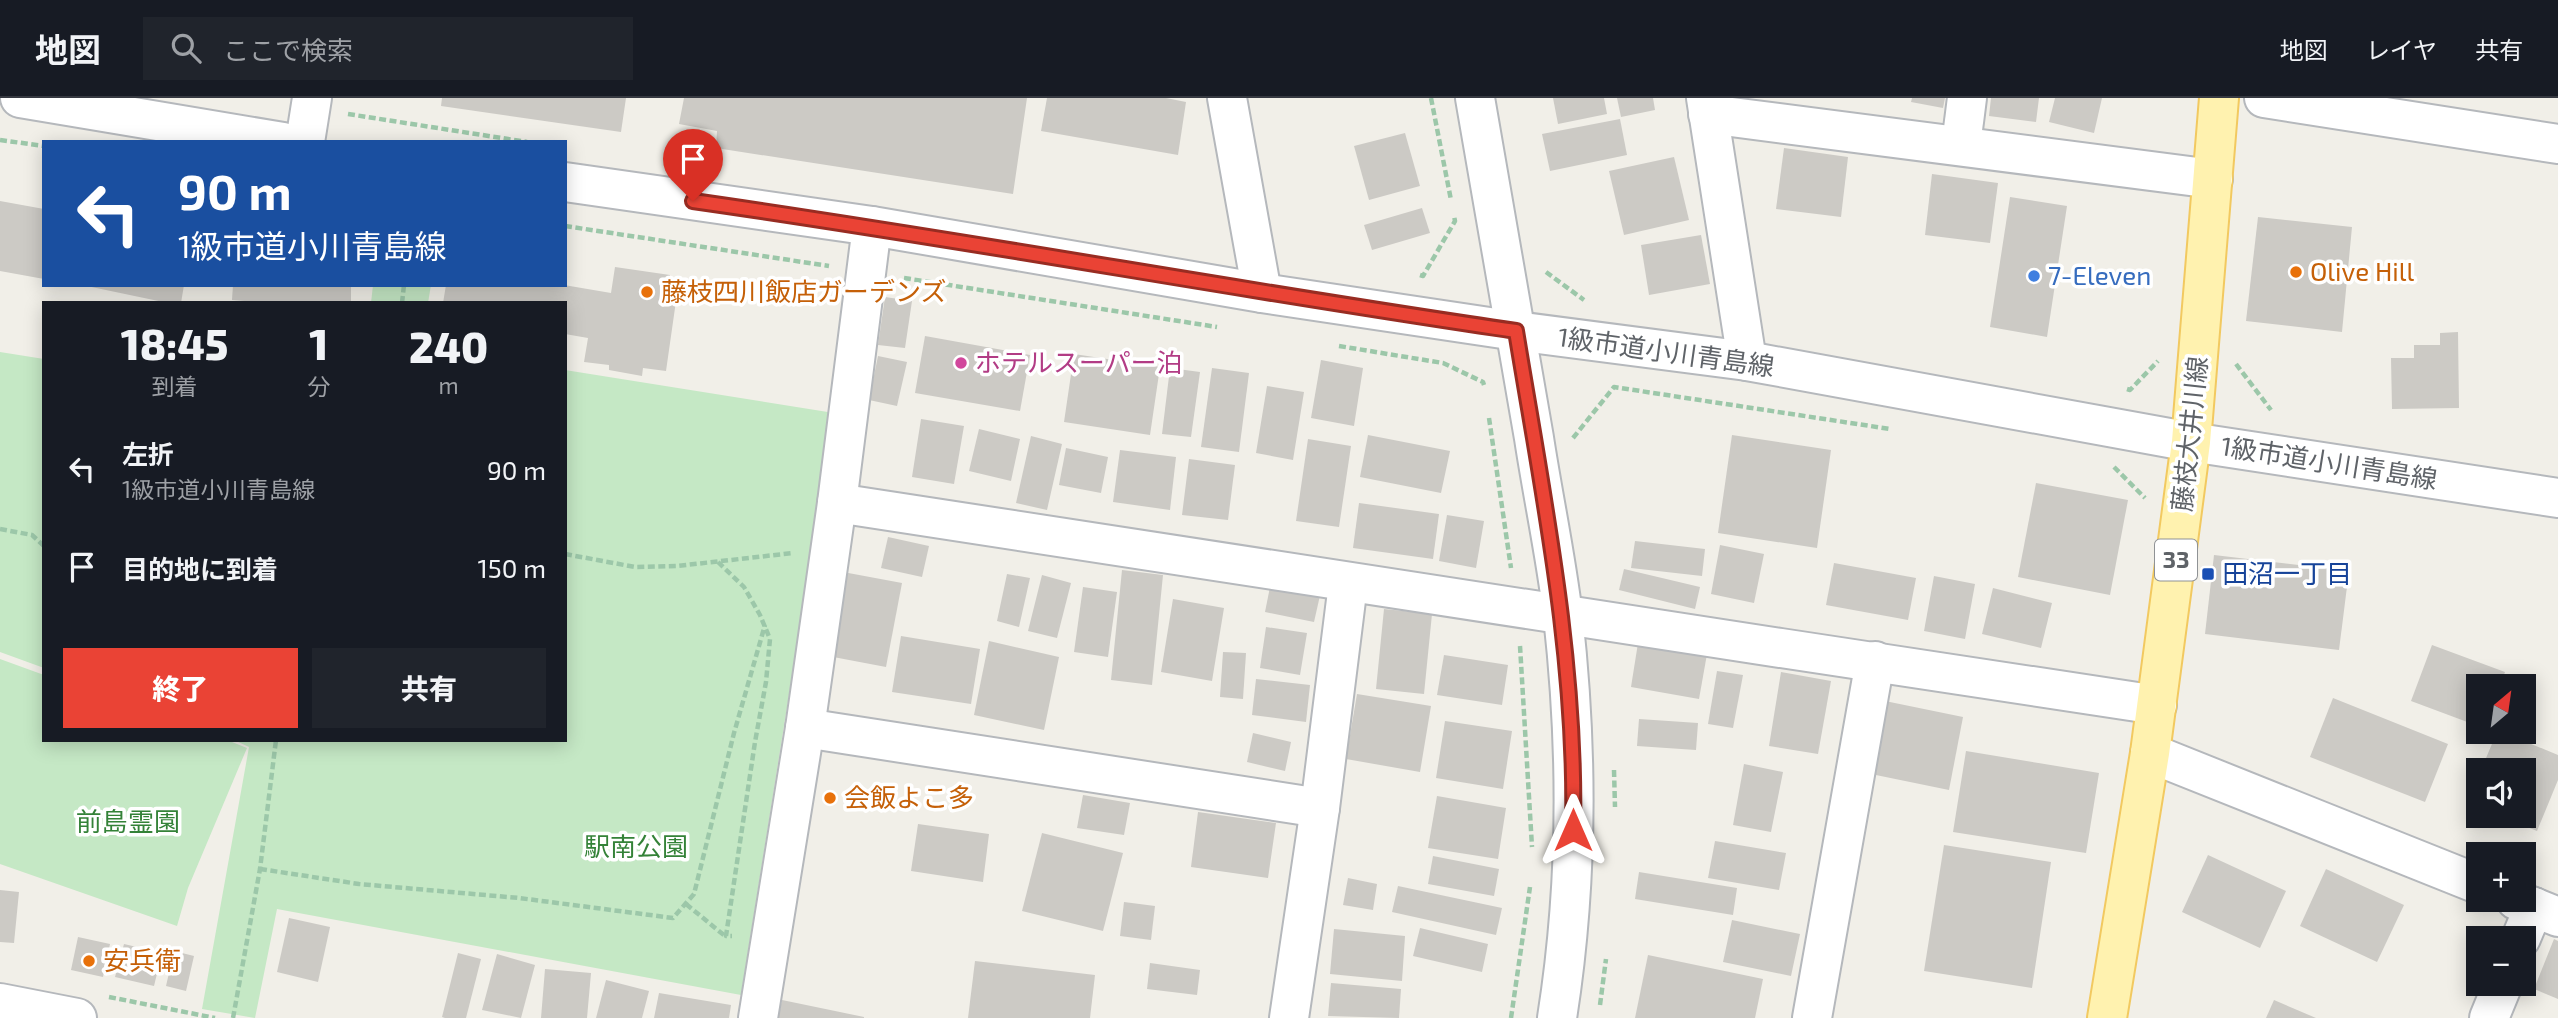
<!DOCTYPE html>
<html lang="ja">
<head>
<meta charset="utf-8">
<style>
	body { margin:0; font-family:"Exo 2","Noto Sans JP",sans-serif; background:#20242c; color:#f1f3f6; height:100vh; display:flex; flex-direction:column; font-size:26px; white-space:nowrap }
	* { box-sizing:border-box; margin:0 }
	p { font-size:23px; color:#9ea1a6 }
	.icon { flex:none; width:38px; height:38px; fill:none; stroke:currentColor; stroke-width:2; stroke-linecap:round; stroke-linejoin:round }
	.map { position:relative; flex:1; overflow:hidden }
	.details { position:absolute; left:42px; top:203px; width:525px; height:441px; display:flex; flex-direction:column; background:#171b24; border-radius:0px; box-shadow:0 4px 18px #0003 }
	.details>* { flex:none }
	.banner { position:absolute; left:42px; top:42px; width:525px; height:147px; border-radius:0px; box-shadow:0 4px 18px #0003; background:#1a4fa0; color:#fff; overflow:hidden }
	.needle { width:46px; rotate:29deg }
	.fabs { position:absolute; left:2466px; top:576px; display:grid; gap:14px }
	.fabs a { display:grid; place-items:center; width:70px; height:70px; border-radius:0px; background:#171b24; box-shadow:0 4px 18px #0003; font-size:35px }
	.pin { position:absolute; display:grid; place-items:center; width:60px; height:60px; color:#fff; margin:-72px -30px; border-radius:50% 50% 50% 0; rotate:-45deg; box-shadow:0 0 7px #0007 }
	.pin .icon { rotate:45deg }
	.me { position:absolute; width:77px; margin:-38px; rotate:0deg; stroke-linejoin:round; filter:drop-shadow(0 0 5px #0008) }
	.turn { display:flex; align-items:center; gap:24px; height:147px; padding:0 21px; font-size:32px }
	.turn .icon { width:91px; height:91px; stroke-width:2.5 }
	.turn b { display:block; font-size:49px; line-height:60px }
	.eta { display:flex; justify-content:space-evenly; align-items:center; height:119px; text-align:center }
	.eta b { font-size:42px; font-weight:800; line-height:49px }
	.cta { display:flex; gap:14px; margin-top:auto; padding:14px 21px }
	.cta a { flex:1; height:80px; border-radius:0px; background:#ea4335; color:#fff; font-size:28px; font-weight:800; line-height:80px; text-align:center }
	.cta a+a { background:#20242c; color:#f1f3f6 }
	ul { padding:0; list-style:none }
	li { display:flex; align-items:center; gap:21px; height:98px; padding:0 21px }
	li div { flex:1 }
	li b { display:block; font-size:26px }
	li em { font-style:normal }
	header { display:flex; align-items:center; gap:42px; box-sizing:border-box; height:98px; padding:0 35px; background:#171b24; border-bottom:2px solid #363941 }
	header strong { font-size:33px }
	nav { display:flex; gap:38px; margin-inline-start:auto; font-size:24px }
	.search { width:490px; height:63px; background:#20242c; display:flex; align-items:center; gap:18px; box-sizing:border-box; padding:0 24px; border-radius:0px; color:#9ea1a6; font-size:26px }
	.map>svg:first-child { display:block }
	.green { fill:#c5e8c5 }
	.building { fill:#cccac5 }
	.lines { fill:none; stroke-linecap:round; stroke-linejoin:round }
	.minor-casing { stroke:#b5b8bc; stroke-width:42 }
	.major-casing { stroke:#f2c960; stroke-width:42 }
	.path { stroke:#9cc7a9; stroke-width:4.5; stroke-dasharray:7 3.5; stroke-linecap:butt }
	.minor { stroke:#fff; stroke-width:38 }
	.major { stroke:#fff2af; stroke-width:38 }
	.route-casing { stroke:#982c22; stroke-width:18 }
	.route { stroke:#ea4335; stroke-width:12 }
	.food-dot { fill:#e8710a; stroke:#fff; stroke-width:2.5 }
	.shop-dot { fill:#3f7fe0; stroke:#fff; stroke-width:2.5 }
	.hotel-dot { fill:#d1479c; stroke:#fff; stroke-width:2.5 }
	.transit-dot { fill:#1a4fb4; stroke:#fff; stroke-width:2.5 }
	.labels { text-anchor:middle; stroke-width:7; stroke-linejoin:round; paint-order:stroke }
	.shield { fill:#fff; stroke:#8f9295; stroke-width:2 }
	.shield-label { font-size:24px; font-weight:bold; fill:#5f6368 }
	.food-label { font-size:26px; fill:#c56008; stroke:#fff; text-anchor:start }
	.shop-label { font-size:26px; fill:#366cbe; stroke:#fff; text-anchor:start }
	.street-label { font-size:26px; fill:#5f6368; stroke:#fff }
	.hotel-label { font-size:26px; fill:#b23c85; stroke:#fff; text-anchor:start }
	.transit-label { font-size:26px; fill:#164399; stroke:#fff; text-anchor:start }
	.park-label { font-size:26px; fill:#348238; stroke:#fff }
</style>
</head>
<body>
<header>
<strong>地図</strong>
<div class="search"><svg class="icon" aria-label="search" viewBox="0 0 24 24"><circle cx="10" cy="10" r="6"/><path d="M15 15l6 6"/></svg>ここで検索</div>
<nav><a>地図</a><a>レイヤ</a><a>共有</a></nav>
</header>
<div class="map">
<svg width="2558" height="920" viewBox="0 0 2558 920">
	<rect width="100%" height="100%" fill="#f1efe8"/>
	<g class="green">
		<polygon points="373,187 431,187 428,205 371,205"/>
		<polygon points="0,254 44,261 44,570 0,554"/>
		<polygon points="565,272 834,315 741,897 277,811 255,920 202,911 249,649 234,642 565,642"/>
		<polygon points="0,561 44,577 44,642 227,642 247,650 188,790 177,828 0,766"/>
	</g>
	<g class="building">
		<polygon points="442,0 626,0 621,34 441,8"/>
		<polygon points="684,0 1027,0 1013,96 716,50 717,33 679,26"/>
		<polygon points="1047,0 1166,0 1186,4 1178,57 1041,33"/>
		<polygon points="1553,0 1604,0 1607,16 1558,26"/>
		<polygon points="1617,0 1653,0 1655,12 1621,19"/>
		<polygon points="1912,0 1945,0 1943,10 1911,4"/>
		<polygon points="1991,0 2039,0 2036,24 1989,18"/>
		<polygon points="2055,0 2102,0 2094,35 2049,24"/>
		<polygon points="1620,21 1627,57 1550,73 1542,36"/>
		<polygon points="1405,35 1420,88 1369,102 1354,48"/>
		<polygon points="1784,50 1848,59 1841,119 1776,111"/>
		<polygon points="1674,59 1689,122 1624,137 1609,73"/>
		<polygon points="1932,76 1998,85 1990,145 1925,137"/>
		<polygon points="2010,99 2067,108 2047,239 1990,229"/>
		<polygon points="0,103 44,111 44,181 0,173"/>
		<polygon points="1422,110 1430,135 1372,152 1364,127"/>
		<polygon points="2258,119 2352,129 2342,234 2246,223"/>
		<polygon points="1701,137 1710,186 1649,197 1641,147"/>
		<polygon points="615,169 670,177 667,194 677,196 666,273 643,270 642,278 609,272 609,267 584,264 588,240 565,236 565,205 443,205 446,187 564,187 611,195"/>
		<polygon points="82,187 184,187 181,205 168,205"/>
		<polygon points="233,187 351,187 351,205 268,205 232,202"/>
		<polygon points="885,199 912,203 905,250 878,247"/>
		<polygon points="2458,234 2459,310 2392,311 2391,260 2414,260 2414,247 2440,247 2440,235"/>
		<polygon points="925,238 1030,257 1020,313 915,295"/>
		<polygon points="1074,256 1160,269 1150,337 1064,324"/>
		<polygon points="878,258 907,264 897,308 869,302"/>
		<polygon points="1321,262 1363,270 1354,328 1311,320"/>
		<polygon points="1170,270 1200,274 1191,339 1162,336"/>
		<polygon points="1212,270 1249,275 1239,354 1201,349"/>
		<polygon points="1267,288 1304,294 1293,362 1256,355"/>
		<polygon points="921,321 964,328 954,386 912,379"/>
		<polygon points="979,331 1020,341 1011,383 969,373"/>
		<polygon points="1368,337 1450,353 1441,395 1360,379"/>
		<polygon points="1732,337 1831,352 1817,450 1718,435"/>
		<polygon points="1031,338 1062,346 1047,412 1016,405"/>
		<polygon points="1308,341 1351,348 1339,429 1296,423"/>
		<polygon points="1066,350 1108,359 1101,395 1059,387"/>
		<polygon points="1120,352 1176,359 1170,412 1113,404"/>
		<polygon points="1189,361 1235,367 1228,422 1182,417"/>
		<polygon points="2036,385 2128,402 2110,497 2018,479"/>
		<polygon points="1359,405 1439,416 1433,461 1353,450"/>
		<polygon points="1447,417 1484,423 1476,470 1439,463"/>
		<polygon points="888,439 929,448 922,479 881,470"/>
		<polygon points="1635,443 1705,451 1702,478 1631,470"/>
		<polygon points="1720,447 1764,456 1754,505 1711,496"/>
		<polygon points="2214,457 2349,473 2339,552 2205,536"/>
		<polygon points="1834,465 1916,480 1908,522 1826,507"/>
		<polygon points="1624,471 1700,489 1695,511 1619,492"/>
		<polygon points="1122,472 1163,477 1152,587 1111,582"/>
		<polygon points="843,474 902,485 886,569 828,558"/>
		<polygon points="1007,476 1030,480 1019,529 997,523"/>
		<polygon points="1042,477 1071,485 1057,540 1028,533"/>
		<polygon points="1934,478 1975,486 1965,541 1924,533"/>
		<polygon points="1271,484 1321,493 1314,524 1265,514"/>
		<polygon points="1083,489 1117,494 1108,559 1074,554"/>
		<polygon points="1993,490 2052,505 2041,550 1982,536"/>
		<polygon points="1173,501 1224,510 1212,583 1161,574"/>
		<polygon points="1384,511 1432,516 1424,596 1376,591"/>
		<polygon points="1266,529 1307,535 1300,577 1260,570"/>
		<polygon points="901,538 980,551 971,606 892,594"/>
		<polygon points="989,543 1059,559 1044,632 974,617"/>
		<polygon points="1638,545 1707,556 1699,601 1631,589"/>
		<polygon points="2432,547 2505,574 2500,588 2478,588 2478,628 2411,603"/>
		<polygon points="1223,554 1246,555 1243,601 1220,599"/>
		<polygon points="1444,557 1508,567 1502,607 1437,597"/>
		<polygon points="1717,573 1743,577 1733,630 1708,626"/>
		<polygon points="1781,574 1831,583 1818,656 1769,648"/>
		<polygon points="1256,581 1310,587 1306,624 1252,617"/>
		<polygon points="1357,596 1431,608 1420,674 1346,661"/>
		<polygon points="2333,600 2448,646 2425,704 2310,659"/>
		<polygon points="1885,603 1963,619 1949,692 1871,676"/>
		<polygon points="1639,621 1698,625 1696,652 1637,648"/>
		<polygon points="1445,623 1512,633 1503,691 1436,680"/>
		<polygon points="2497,634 2502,634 2558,657 2558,682 2537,733 2500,718 2524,718 2524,672 2481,672"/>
		<polygon points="1253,635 1291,644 1285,673 1247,664"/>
		<polygon points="1966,653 2099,675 2086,755 1953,734"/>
		<polygon points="1744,666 1783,674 1771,734 1733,727"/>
		<polygon points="1083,697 1130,705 1124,737 1077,730"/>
		<polygon points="1437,698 1506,710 1498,761 1428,750"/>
		<polygon points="1198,714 1276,725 1268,780 1191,769"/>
		<polygon points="918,726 989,736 983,784 911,773"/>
		<polygon points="1042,735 1123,755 1103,833 1022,813"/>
		<polygon points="1715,743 1786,755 1779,792 1708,780"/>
		<polygon points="1944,747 2051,764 2032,890 1924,873"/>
		<polygon points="2208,757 2286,793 2260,850 2182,814"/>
		<polygon points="1433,758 1499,771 1494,798 1428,786"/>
		<polygon points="2326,771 2404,807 2377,864 2300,828"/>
		<polygon points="1639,774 1737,790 1733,817 1635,801"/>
		<polygon points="1348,780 1377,786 1373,812 1343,807"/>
		<polygon points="1398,788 1502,810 1496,837 1392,814"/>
		<polygon points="0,792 19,794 14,845 0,844"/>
		<polygon points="1124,804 1155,808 1151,842 1120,838"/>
		<polygon points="289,820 330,829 318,884 277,874"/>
		<polygon points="1732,822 1800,836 1791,878 1723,864"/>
		<polygon points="1420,830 1488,846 1482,874 1413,858"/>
		<polygon points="1334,831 1405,838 1402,883 1330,876"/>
		<polygon points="78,839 110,846 103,879 71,872"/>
		<polygon points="2554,841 2558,843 2558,901 2534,891"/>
		<polygon points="124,846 162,855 154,888 115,879"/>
		<polygon points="174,853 194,858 186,893 166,888"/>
		<polygon points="458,855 481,861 466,920 445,920 442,919"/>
		<polygon points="497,856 535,867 521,920 482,912"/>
		<polygon points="1648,857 1763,881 1755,920 1635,920"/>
		<polygon points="975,863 1095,877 1090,920 968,920"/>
		<polygon points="1150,865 1200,872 1197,897 1147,891"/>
		<polygon points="545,871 591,875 587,920 541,920"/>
		<polygon points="606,882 649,893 642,920 596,920"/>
		<polygon points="1331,885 1401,891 1399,920 1328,918"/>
		<polygon points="659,895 731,907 729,920 654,920"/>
		<polygon points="782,902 864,919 864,920 778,920"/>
		<polygon points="2274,902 2316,920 2266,920"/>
	</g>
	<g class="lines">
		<g class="minor-casing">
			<g id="minor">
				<polyline points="20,0 283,44"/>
				<polyline points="1227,0 1262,195"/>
				<path d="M1475,0C1495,113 1515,226 1534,340C1543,399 1556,459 1563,518C1578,652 1578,787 1557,920"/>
				<polyline points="1706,0 1747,263"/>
				<polyline points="2264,0 2558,46"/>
				<polyline points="1708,16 2213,81"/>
				<polyline points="305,44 312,0"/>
				<polyline points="1961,47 1967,0"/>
				<polyline points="565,84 872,128 1262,195 1516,233 1747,263 2191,344 2558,400"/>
				<path d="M837,405C1277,475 1717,540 2157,607"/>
				<polyline points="805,630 1320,710"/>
				<polyline points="2150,655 2478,786"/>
				<polyline points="2516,802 2558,819"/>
				<polyline points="2521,840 2534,809"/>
				<polyline points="0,905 77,920"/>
				<polyline points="758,920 805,630 837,405 872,128"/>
				<polyline points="1289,920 1320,710 1348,486"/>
				<polyline points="1812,920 1875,563"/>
				<polyline points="2489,920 2503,886"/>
			</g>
		</g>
		<g class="major-casing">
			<polyline id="major" points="2107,920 2150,655 2191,344 2219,0"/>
		</g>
		<g class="path">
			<polyline points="1431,0 1451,102"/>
			<polyline points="348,16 527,44"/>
			<polyline points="0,42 44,48"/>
			<polyline points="565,128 829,168"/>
			<polyline points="1546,174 1584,202"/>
			<polyline points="1420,177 1423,178 1455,123 1454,118"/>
			<polyline points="904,180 1217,229"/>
			<polyline points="402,205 404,187"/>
			<polyline points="1339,248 1443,265 1483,284 1484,287"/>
			<polyline points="2236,266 2271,312"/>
			<polyline points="2127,291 2130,292 2158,263"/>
			<polyline points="1489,320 1511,470"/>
			<polyline points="1573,340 1614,289 1890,331"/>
			<polyline points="2114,369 2145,400"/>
			<polyline points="0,431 32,437 44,448"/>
			<polyline points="565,456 635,469 677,468 793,455"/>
			<polyline points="718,464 744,489 760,517 770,541 766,584 755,644 726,838 732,838"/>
			<polyline points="1520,548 1532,749"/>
			<polyline points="1614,672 1615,709"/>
			<polyline points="260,771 359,786 519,800 673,820 694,796 734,635 765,527"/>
			<polyline points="686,806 725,838"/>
			<polyline points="109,899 215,920"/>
			<polyline points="1600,907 1606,861"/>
			<polyline points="233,920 260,771 276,642"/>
			<polyline points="1511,920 1530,789"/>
		</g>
		<use href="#minor" class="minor"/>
		<use href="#major" class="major"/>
	</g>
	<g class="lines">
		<g class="route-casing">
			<path id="route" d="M693,103C968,142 1241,193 1516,233C1543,398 1577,563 1573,732"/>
		</g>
		<use href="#route" class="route"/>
	</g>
	<g class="food-dot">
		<circle cx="2296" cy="174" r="7"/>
		<circle cx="647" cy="194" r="7"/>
		<circle cx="830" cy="700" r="7"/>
		<circle cx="89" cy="863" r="7"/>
	</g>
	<circle class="shop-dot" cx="2034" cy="178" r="7"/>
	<circle class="hotel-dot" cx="961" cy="265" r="7"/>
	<rect class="transit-dot" x="2201" y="469" width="14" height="14" rx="3.5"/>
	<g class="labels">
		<rect class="shield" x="2155" y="441.5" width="42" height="41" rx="5"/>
		<g class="shield-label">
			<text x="2176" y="470">33</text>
		</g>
		<g class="food-label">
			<text x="2310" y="183">Olive Hill</text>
			<text x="661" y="203">藤枝四川飯店ガーデンズ</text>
			<text x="844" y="709">会飯よこ多</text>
			<text x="103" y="872">安兵衛</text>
		</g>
		<g class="shop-label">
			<text x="2048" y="187">7-Eleven</text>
		</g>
		<g class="street-label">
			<text transform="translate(1666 254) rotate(8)" y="9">1級市道小川青島線</text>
			<text transform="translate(2190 336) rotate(-84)" y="9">藤枝大井川線</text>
			<text transform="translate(2329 365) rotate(9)" y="9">1級市道小川青島線</text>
		</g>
		<g class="hotel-label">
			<text x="975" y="274">ホテルスーパー泊</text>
		</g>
		<g class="transit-label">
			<text x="2222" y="485">田沼一丁目</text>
		</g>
		<g class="park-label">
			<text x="128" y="733">前島霊園</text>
			<text x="636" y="758">駅南公園</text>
		</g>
	</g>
</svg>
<div class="fabs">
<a><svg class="needle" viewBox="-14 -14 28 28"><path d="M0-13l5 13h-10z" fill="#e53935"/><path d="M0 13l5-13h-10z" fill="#9ea1a6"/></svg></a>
<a><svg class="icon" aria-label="sound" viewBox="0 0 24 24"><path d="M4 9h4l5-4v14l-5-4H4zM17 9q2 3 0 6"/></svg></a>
<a>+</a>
<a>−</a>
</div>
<div class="pin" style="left:693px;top:103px;background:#d93025"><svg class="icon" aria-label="arrive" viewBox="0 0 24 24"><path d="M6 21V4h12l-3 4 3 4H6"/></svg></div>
<svg class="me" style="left:1573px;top:732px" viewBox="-20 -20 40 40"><path d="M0-17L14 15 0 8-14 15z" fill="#ea4335" stroke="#fff" stroke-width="4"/></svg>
<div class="banner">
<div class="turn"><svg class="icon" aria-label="left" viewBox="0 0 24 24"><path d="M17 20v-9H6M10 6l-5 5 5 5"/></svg><div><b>90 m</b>1級市道小川青島線</div></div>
</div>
<section class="details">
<div class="eta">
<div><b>18:45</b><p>到着</p></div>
<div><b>1</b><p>分</p></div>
<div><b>240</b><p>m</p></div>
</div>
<ul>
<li><svg class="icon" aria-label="left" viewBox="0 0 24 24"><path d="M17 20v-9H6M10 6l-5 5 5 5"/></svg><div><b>左折</b><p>1級市道小川青島線</p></div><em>90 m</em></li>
<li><svg class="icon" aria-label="arrive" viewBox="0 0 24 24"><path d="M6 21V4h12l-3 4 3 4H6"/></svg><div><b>目的地に到着</b></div><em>150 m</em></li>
</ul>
<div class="cta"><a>終了</a><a>共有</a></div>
</section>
</div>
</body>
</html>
